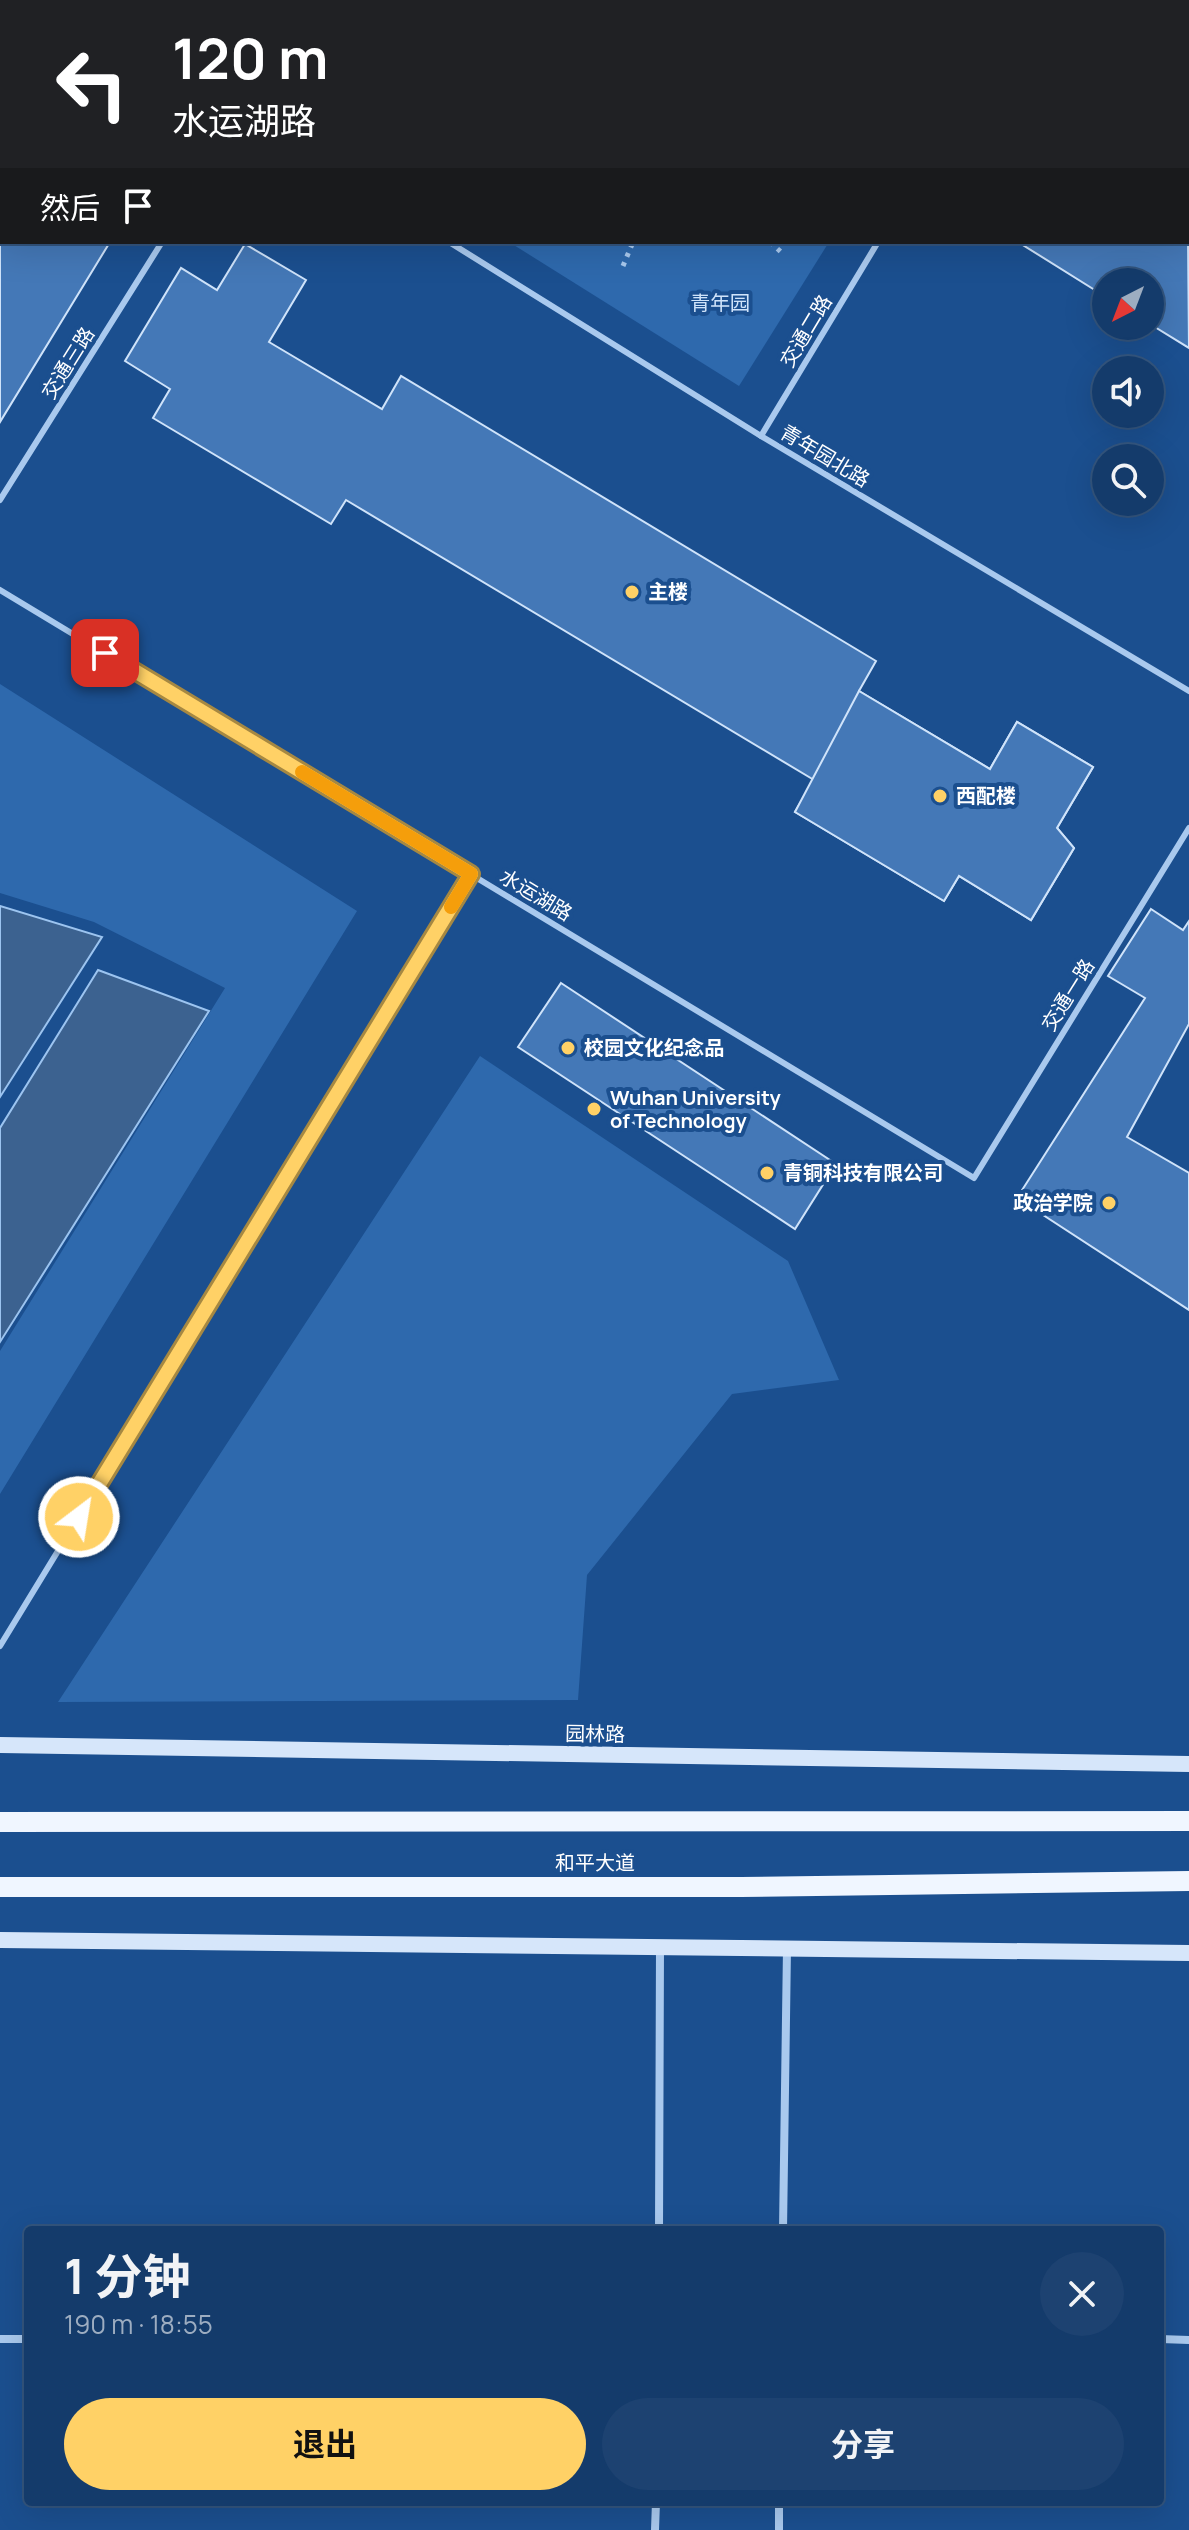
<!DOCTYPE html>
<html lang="zh">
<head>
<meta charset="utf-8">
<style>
	body { margin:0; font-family:Manrope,"Noto Sans SC",sans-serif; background:#1d4271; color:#f1f3f6; height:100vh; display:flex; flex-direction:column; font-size:30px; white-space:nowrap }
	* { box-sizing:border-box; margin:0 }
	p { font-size:26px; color:#9dadc1 }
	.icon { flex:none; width:44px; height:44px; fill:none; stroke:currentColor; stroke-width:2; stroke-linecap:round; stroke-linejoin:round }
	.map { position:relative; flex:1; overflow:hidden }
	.drawer { position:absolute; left:24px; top:2226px; width:1140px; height:280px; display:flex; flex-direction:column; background:#143b6b; border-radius:8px; box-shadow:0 8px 32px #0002,0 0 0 2px #33557e }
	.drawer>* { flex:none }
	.hud { position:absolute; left:0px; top:0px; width:1190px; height:244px; box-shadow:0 8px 32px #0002,0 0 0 2px #33557e; background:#202124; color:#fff; overflow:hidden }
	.needle { width:52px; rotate:222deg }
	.controls { position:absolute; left:1092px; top:268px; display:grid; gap:16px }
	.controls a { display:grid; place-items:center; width:72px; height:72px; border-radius:50%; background:#143b6b; box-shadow:0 8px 32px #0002,0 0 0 2px #33557e; font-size:40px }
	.pin { position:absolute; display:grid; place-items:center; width:68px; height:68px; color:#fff; margin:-34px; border-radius:16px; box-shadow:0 4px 12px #0006 }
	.me { position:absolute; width:88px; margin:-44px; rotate:31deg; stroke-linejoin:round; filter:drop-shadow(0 0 6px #0008) }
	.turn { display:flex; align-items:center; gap:28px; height:168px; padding:0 40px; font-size:36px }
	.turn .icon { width:104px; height:104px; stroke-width:2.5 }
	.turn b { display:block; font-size:56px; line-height:68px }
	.then { display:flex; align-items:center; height:76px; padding:0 40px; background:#0003; gap:16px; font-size:30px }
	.round { display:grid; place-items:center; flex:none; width:84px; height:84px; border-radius:42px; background:#1d4271 }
	.summary { display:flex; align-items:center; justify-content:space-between; height:136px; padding:0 40px }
	h1 { font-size:48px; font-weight:700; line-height:60px }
	.cta { display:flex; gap:16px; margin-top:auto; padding:16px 40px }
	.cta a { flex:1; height:92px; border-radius:48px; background:#ffd166; color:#111; font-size:32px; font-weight:700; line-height:92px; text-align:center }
	.cta a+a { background:#1d4271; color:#f1f3f6 }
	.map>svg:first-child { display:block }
	.green { fill:#2e69ad }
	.water { fill:#3c6290; stroke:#9cc4f0; stroke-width:2 }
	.building { fill:#4478b7; stroke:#cfe3fa; stroke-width:2 }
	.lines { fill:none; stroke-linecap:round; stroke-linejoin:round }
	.path { stroke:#a9c9ee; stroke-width:5; stroke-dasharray:4 6; stroke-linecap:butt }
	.lane { stroke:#a9c9ee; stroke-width:6 }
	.street { stroke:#a9c9ee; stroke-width:8 }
	.secondary { stroke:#d6e6fa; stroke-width:16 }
	.primary { stroke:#f0f6ff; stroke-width:20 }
	.route-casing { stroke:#a68842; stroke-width:20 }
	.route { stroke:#ffd166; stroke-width:14 }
	.slow { stroke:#f59e0b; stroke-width:14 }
	.poi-dot { fill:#ffd166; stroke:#1b4f8f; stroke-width:3 }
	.labels { text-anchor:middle; stroke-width:8; stroke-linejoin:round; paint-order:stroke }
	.park-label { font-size:20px; fill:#cfe3fa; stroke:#1b4f8f }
	.street-label { font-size:20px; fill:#fff; stroke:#1b4f8f }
	.poi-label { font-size:20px; font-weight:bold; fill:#fff; stroke:#1b4f8f; text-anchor:start }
</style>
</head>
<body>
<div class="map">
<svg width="1189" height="2530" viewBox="0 0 1189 2530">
	<rect width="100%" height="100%" fill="#1b4f8f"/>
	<g class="green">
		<polygon points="391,0 941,0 945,2 389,2"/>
		<polygon points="509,242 829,242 739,386"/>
		<polygon points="0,684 357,911 0,1494 0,1351 225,988 94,922 0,893"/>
		<polygon points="480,1056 788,1261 839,1380 732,1394 587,1575 578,1700 58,1702"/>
	</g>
	<g class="water">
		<polygon points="0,906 102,937 0,1097"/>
		<polygon points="98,970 209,1011 0,1342 0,1128"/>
	</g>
	<g class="building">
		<polygon points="154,0 256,0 255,2 157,2"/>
		<polygon points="0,62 2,64 2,242 110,242 0,422"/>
		<polygon points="1188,238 1189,348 1150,324 1150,282 1106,282 1106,297 1018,242 1188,242"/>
		<polygon points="245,244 306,280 269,342 382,409 401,376 876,661 859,691 990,769 1017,722 1093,767 1057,828 1074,848 1031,920 959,876 944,901 795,812 814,780 346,500 331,524 153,418 170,389 125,361 181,268 217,290"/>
		<polygon points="859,691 990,769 1017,722 1093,767 1057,828 1074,848 1031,920 959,876 944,901 795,812"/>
		<polygon points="1151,909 1183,930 1189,921 1189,1024 1127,1137 1189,1173 1189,1310 1017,1198 1145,998 1108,976"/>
		<polygon points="561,983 836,1164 795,1229 518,1047"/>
	</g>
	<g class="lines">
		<g class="path">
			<polyline points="638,0 638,2"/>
			<polyline points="507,2 508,0"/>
			<polyline points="770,242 781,252"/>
			<polyline points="623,266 633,242"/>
		</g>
		<g class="lane">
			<polyline points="54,0 58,2"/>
			<polyline points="1023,0 1026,2"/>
			<polyline points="314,2 315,0"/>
			<polyline points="1188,105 1189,106"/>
			<polyline points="449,242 761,436 1189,691"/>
			<polyline points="761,436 878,242"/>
			<polyline points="0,500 162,242"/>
			<polyline points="0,590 974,1178 1189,828"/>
			<polyline points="0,1646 471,874"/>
		</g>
		<g class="street">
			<polyline points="659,2230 660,1947"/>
			<polyline points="783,2230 787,1948"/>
			<polyline points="0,2339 28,2339"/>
			<polyline points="1160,2339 1189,2340"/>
			<polyline points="655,2530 656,2502"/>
			<polyline points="779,2530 779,2502"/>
		</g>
		<g class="secondary">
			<polyline points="0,1745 1189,1764"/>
			<polyline points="0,1940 1189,1953"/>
		</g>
		<g class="primary">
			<polyline points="0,1822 1189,1821"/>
			<polyline points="0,1887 741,1887 1189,1881"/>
		</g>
	</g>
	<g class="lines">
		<g class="route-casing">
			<polyline id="route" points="79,1517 471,874 105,653"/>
		</g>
		<use href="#route" class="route"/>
		<polyline class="slow" points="302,772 471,874 451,907"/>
	</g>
	<g class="poi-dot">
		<circle cx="632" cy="592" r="8"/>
		<circle cx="940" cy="796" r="8"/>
		<circle cx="568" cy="1048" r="8"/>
		<circle cx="594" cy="1109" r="8"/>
		<circle cx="767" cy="1173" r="8"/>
		<circle cx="1109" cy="1203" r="8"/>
	</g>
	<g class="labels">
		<g class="park-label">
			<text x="720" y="310">青年园</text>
		</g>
		<g class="street-label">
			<text transform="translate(806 331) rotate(-59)" y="7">交通二路</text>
			<text transform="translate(68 363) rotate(-58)" y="7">交通三路</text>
			<text transform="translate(825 456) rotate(31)" y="7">青年园北路</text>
			<text transform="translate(536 895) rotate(31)" y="7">水运湖路</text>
			<text transform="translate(1068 995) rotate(-58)" y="7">交通一路</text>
			<text transform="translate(595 1734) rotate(1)" y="7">园林路</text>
			<text x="595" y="1870">和平大道</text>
		</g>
		<g class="poi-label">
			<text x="648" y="599">主楼</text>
			<text x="956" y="803">西配楼</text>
			<text x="584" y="1055">校园文化纪念品</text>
			<text x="610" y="1105">Wuhan University<tspan x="610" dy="23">of Technology</tspan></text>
			<text x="783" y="1180">青铜科技有限公司</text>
			<text x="1093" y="1210" text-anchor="end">政治学院</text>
		</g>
	</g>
</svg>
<div class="controls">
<a><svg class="needle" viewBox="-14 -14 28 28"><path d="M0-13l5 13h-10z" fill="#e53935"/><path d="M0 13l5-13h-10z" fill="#9dadc1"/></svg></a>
<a><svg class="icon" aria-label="sound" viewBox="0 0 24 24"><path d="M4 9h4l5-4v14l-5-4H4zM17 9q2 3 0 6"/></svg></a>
<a><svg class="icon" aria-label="search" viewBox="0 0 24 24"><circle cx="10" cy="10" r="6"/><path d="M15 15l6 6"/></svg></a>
</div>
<div class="pin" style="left:105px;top:653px;background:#d93025"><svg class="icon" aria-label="arrive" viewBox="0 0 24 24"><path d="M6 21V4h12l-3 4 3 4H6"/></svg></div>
<svg class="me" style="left:79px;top:1517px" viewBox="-20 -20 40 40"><circle r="17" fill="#ffd166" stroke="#fff" stroke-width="3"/><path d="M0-11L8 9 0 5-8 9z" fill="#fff"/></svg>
<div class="hud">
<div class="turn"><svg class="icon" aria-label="left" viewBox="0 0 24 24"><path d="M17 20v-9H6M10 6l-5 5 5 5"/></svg><div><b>120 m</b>水运湖路</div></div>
<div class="then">然后<svg class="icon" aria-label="arrive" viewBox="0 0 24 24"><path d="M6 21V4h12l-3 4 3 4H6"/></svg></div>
</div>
<section class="drawer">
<div class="summary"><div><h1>1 分钟</h1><p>190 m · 18:55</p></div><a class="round"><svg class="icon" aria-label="close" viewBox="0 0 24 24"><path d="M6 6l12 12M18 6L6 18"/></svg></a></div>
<div class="cta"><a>退出</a><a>分享</a></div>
</section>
</div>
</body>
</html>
